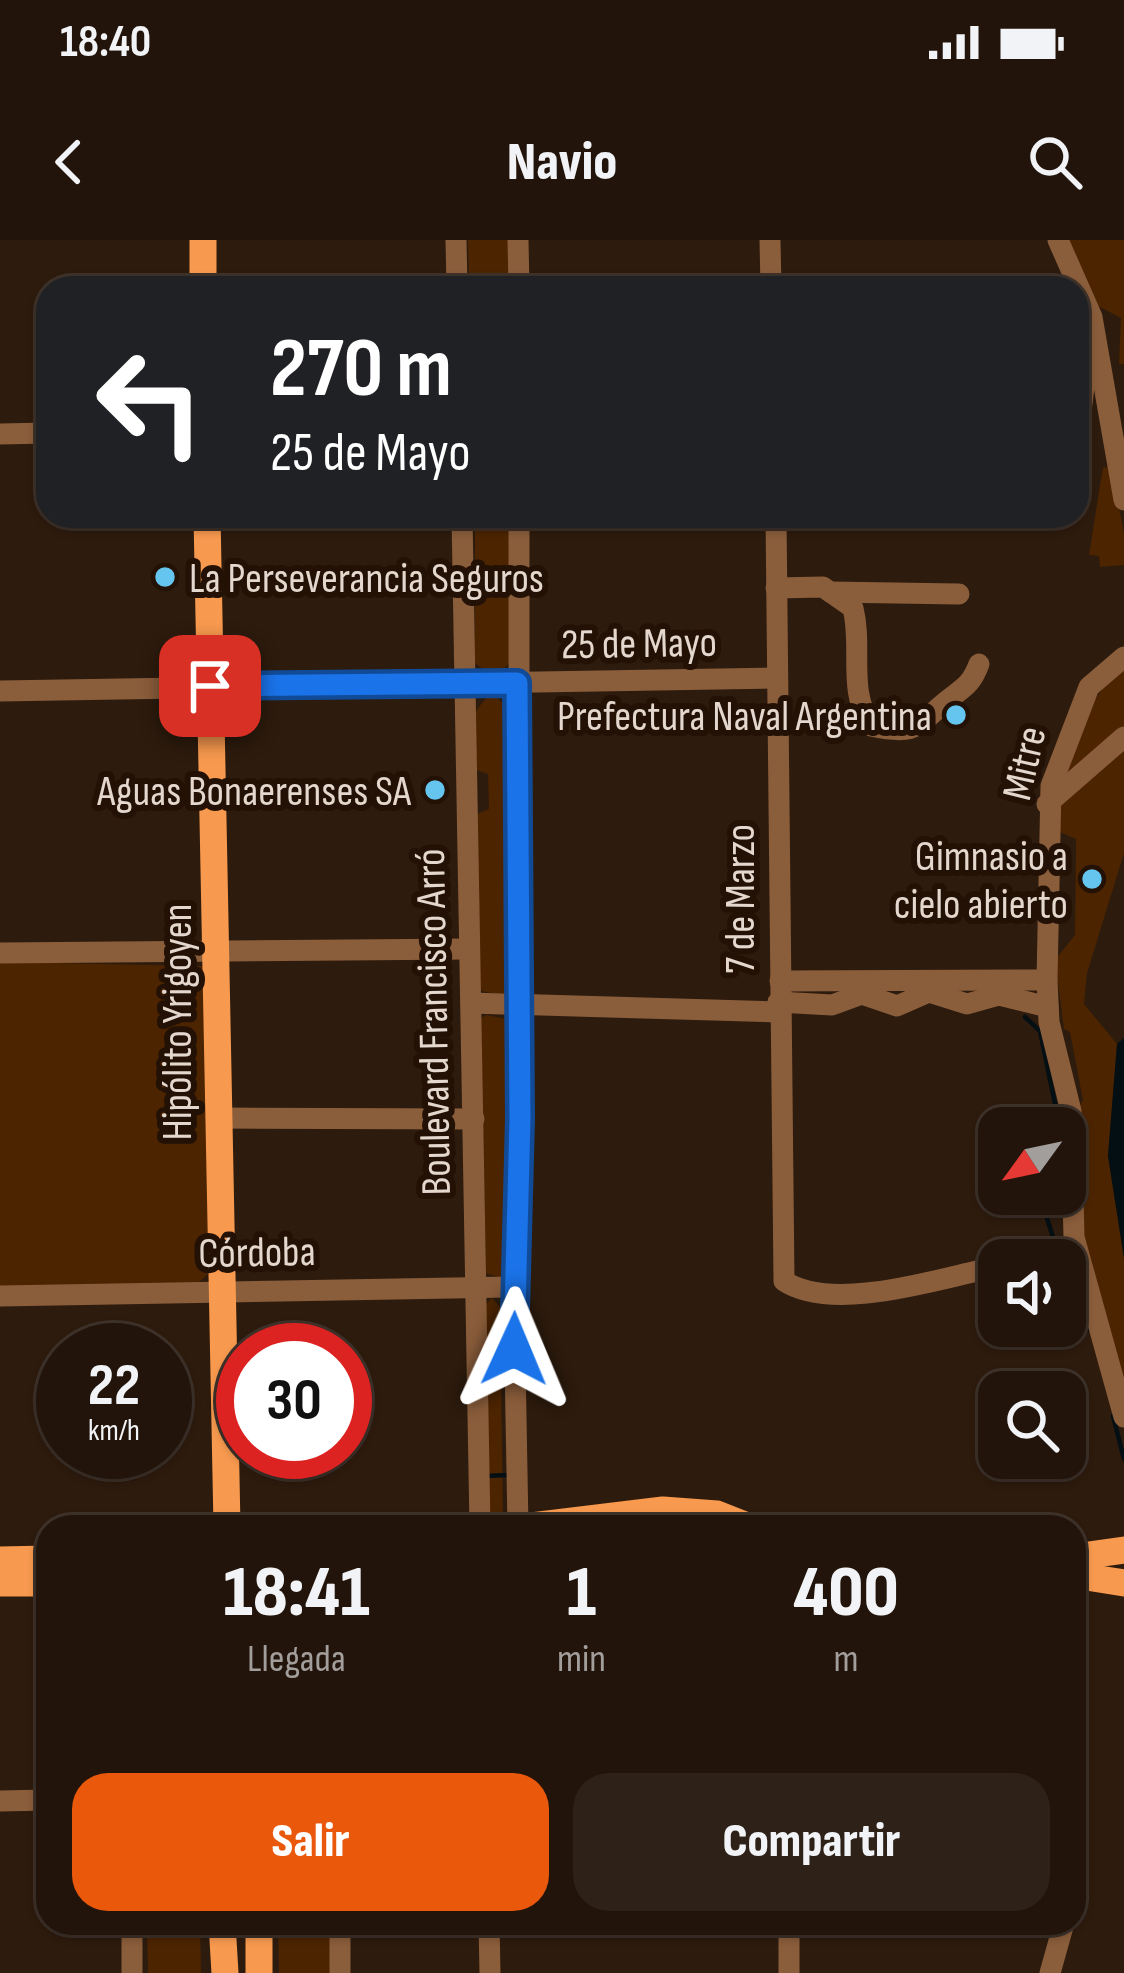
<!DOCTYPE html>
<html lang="es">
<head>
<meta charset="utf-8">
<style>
	body { margin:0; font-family:"Sofia Sans Condensed",sans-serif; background:#2e2118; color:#f1f3f6; height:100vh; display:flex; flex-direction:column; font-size:45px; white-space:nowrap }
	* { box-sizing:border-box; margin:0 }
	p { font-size:39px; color:#a29e9c }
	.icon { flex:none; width:66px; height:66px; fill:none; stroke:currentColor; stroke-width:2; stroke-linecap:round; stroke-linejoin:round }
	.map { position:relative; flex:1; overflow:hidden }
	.sheet { position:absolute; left:36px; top:1275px; width:1050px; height:420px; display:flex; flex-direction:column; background:#22140a; border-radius:36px; box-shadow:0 3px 9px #0004,0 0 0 3px #3f332b }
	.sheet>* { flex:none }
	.top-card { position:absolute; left:36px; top:36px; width:1053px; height:252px; border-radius:36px; box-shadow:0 3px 9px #0004,0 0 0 3px #3f332b; background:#202124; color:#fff; overflow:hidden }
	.needle { width:78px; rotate:237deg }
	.buttons { position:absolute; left:978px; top:867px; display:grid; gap:24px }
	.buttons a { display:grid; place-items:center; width:108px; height:108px; border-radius:24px; background:#22140a; box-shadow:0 3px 9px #0004,0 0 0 3px #3f332b; font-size:60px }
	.speed { position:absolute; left:36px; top:1083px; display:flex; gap:24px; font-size:60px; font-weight:700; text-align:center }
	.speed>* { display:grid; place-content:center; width:156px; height:156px; border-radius:50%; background:#22140a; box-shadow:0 3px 9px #0004,0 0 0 3px #3f332b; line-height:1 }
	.speed small { font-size:30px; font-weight:400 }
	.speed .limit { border:18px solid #d22; background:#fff; color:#111 }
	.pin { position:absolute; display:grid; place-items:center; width:102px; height:102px; color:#fff; margin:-51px; border-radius:24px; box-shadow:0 6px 18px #0006 }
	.me { position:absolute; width:132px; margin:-66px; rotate:1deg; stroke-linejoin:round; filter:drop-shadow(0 0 9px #0008) }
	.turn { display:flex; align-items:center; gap:42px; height:252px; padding:0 36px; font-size:54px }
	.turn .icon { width:156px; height:156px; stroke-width:2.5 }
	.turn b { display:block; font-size:84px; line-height:102px }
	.eta { display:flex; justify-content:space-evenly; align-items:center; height:204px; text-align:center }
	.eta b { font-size:72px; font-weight:800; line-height:84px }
	.action { display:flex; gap:24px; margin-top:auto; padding:24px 36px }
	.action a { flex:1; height:138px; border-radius:36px; background:#ea580c; color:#fff; font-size:48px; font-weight:800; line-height:138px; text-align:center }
	.action a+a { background:#2e2118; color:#f1f3f6 }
	.status { display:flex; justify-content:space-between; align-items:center; height:84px; padding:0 60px; background:#22140a; direction:ltr }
	.status svg { height:33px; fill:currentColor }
	header { display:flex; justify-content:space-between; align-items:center; height:156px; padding:0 36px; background:#22140a; font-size:54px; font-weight:800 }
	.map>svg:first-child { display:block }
	.green { fill:#4c2400 }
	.water { fill:#040f14 }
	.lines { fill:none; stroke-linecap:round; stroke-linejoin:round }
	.stream { stroke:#040f14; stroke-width:4.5 }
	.minor { stroke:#8a5d3b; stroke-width:21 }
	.major { stroke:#f7994e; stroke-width:27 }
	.route-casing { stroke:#114b97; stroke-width:30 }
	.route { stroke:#1a73e8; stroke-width:21 }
	.poi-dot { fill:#65c5ee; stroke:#231105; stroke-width:4.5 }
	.labels { text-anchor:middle; stroke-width:12; stroke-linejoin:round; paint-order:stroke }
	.poi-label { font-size:42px; fill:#e4d7ce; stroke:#231105; text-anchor:end }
	.street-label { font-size:42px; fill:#e4d7ce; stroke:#231105 }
</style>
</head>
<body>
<div class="status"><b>18:40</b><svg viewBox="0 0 49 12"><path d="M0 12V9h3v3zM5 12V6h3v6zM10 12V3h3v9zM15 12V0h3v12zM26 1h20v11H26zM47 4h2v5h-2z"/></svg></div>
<header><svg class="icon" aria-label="back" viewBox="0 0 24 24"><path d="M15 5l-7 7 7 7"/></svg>Navio<svg class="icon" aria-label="search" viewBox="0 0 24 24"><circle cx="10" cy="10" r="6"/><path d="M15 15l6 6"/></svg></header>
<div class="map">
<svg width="1124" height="1733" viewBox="0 0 1124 1733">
	<rect width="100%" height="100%" fill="#2d1b0d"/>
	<g class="green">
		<polygon points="468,0 510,0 510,48 469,48"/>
		<polygon points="1066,0 1124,0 1124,124 1119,124 1121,78 1098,66"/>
		<polygon points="1103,227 1111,228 1124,293 1124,325 1100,327 1099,316 1089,315"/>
		<polygon points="475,276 510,276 510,422 500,433 489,434 475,423"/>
		<path d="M1124,425V613L1087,733L1084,764L1117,804L1108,916L1124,1018V1149L1081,993L1078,869L1083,860L1070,792L1064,789L1055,720L1075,695L1076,599L1055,590C1053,540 1086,457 1124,425Z"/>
		<polygon points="486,458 498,458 509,470 509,750 500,755 482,751 478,741 477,574 489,569 488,534 476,530 476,471"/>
		<polygon points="0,722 202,726 208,737 211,1031 195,1046 0,1051"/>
		<polygon points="487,775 510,780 507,1035 502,1038 486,1033 481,778"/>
		<polygon points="492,1058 500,1067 503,1277 495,1283 490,1281 483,1067"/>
		<polygon points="147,1683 200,1683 201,1733 148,1733"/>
		<polygon points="278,1683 330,1683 331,1733 279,1733"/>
	</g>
	<polygon class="water" points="1124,798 1124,1018 1108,916 1117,804"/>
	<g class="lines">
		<g class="stream">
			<polyline points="1025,777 1040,791 1060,888"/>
			<polyline points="1060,1020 1047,978 1061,954"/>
			<polyline points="1065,1037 1078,1080 1090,1090"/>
			<polyline points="1113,1176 1124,1219"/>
			<polyline points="484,1236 509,1235"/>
		</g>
		<g class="minor">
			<polyline points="456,0 457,48"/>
			<polyline points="518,0 519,48"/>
			<polyline points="770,0 771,48"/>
			<polyline points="1058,0 1092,77 1124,260"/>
			<polyline points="0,194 48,193"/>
			<polyline points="1077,207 1088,111"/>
			<polyline points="462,276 480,1287"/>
			<path d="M776,276L784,1041C829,1071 925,1043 977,1031"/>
			<path d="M776,348L823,347L853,368C863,409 847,449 871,486C918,496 916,486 948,460C964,447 971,445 979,424"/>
			<polyline points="830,352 959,354"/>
			<polyline points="1124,417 1089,447 1051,546 1047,740 1049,782 1071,871 1074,997 1124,1177"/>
			<polyline points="0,451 776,438"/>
			<polyline points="1047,564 1124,497"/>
			<polyline points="0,713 468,709"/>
			<polyline points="780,741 1047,740"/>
			<polyline points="778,762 832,765 862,754 897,766 929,752 967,764 999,755 1048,767"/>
			<polyline points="471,763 778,772"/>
			<polyline points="218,878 474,879"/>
			<polyline points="0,1056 516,1047"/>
			<polyline points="518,1287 514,1067 519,879 519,276"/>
			<polyline points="0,1561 48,1560"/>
			<polyline points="132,1683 132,1733"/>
			<polyline points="340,1683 340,1733"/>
			<polyline points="489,1683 490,1733"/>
			<polyline points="789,1683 789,1733"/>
			<polyline points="1050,1733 1064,1683"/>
		</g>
		<g class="major">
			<polyline points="203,0 203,48"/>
			<polyline points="207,276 227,1287"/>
			<polyline points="523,1287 663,1270 717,1274 750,1287"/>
			<polyline points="1074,1317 1124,1310"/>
			<polyline points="0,1320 48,1319"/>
			<polyline points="1074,1335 1124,1343"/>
			<polyline points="0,1343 48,1343"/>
			<polyline points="222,1683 225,1733"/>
			<polyline points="259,1683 259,1733"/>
		</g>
	</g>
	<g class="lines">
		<g class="route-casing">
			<polyline id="route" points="210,446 517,443 520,879 514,1109"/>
		</g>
		<use href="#route" class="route"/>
	</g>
	<g class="poi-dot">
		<circle cx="165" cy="337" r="12"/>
		<circle cx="956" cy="475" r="12"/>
		<circle cx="435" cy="550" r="12"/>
		<circle cx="1092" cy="639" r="12"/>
	</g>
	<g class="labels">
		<g class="poi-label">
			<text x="189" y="352" text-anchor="start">La Perseverancia Seguros</text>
			<text x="932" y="490">Prefectura Naval Argentina</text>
			<text x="411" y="565">Aguas Bonaerenses SA</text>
			<text x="1068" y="630">Gimnasio a<tspan x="1068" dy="48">cielo abierto</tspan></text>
		</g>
		<g class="street-label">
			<text transform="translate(639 402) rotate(-1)" y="15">25 de Mayo</text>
			<text transform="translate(1023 523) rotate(-77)" y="15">Mitre</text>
			<text transform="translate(739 659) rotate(-90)" y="15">7 de Marzo</text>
			<text transform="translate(176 782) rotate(-90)" y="15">Hipólito Yrigoyen</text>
			<text transform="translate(432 782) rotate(-91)" y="15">Boulevard Francisco Arró</text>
			<text transform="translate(257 1011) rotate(-1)" y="15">Córdoba</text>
		</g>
	</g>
</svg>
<div class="buttons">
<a><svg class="needle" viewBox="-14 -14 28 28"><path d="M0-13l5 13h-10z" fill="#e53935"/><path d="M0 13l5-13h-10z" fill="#a29e9c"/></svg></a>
<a><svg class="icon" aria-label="sound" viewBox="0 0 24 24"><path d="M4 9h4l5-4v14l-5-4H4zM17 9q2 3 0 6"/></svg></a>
<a><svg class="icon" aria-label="search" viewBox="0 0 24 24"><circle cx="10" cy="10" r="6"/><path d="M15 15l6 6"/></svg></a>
</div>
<div class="speed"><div>22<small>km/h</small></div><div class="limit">30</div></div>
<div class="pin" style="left:210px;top:446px;background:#d93025"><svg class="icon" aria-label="arrive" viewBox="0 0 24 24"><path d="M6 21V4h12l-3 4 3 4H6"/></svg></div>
<svg class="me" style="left:514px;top:1109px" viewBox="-20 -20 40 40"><path d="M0-17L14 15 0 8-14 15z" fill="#1a73e8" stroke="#fff" stroke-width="4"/></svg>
<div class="top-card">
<div class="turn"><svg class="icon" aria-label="left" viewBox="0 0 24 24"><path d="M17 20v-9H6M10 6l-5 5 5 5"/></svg><div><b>270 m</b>25 de Mayo</div></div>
</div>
<section class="sheet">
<div class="eta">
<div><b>18:41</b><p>Llegada</p></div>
<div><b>1</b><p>min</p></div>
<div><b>400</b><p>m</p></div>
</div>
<div class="action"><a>Salir</a><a>Compartir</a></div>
</section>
</div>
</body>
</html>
